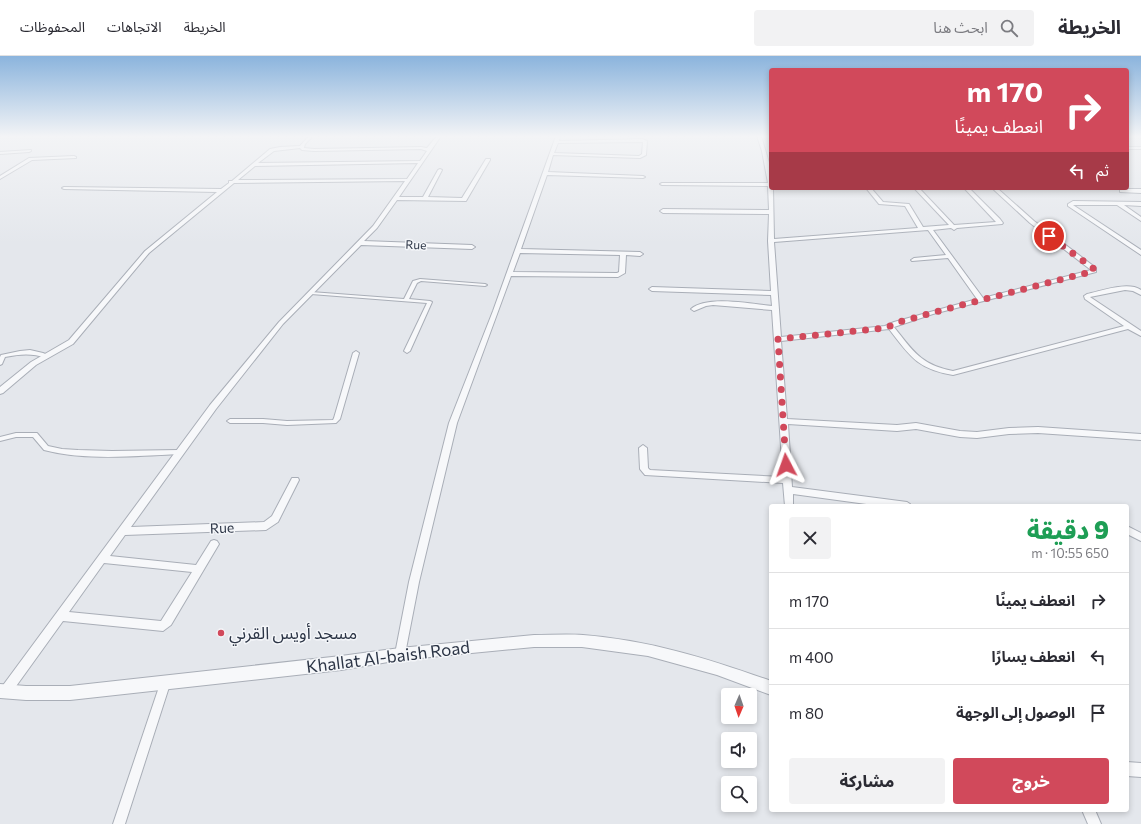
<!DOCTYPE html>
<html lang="ar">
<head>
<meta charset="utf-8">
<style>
	body { margin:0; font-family:Commissioner,"Noto Sans Arabic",sans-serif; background:#f2f2f3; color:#2b2b33; direction:rtl; height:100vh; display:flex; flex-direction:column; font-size:15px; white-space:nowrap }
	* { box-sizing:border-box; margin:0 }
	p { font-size:13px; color:#7c7c81 }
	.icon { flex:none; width:22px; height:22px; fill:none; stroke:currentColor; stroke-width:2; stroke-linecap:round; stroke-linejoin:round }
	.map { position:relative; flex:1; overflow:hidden; direction:ltr }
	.panel { position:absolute; left:769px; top:448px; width:360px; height:308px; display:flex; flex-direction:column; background:#fff; border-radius:4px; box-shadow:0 2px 6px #0003; direction:rtl }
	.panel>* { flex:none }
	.banner { position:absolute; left:769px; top:12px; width:360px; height:122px; border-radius:4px; box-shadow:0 2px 6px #0003; direction:rtl; background:#d1495b; color:#fff; overflow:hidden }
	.needle { width:26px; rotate:182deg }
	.fabs { position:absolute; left:721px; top:632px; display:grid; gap:8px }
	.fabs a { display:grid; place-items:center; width:36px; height:36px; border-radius:4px; background:#fff; box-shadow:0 2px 6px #0003; font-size:20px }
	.pin { position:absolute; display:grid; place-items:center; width:34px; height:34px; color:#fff; margin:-17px; border:2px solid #fff; border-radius:50%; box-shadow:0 1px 4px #0007 }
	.me { position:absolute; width:44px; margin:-22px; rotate:356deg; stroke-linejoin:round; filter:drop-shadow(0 0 3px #0008) }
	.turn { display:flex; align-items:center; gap:14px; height:84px; padding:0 20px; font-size:18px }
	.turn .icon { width:52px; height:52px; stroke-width:2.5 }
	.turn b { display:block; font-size:28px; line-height:34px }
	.then { display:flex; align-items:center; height:38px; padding:0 20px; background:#0003; gap:8px; font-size:15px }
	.round { display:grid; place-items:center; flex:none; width:42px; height:42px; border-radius:4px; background:#f2f2f3 }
	.headline { display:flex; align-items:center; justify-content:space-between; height:68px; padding:0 20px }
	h1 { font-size:24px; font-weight:800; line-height:30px; color:#1e9e55 }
	.primary-button { display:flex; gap:8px; margin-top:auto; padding:8px 20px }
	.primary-button a { flex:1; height:46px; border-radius:4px; background:#d1495b; color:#fff; font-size:16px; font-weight:800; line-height:46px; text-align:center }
	.primary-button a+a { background:#f2f2f3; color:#2b2b33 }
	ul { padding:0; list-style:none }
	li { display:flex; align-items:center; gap:12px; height:56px; padding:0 20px; border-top:1px solid #e1e1e2 }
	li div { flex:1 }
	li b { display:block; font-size:15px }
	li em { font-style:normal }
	header { display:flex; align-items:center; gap:24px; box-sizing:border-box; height:56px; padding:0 20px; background:#fff; border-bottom:1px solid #e1e1e2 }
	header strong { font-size:19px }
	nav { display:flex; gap:22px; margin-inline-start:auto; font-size:14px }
	.search { width:280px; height:36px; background:#f2f2f3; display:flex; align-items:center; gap:10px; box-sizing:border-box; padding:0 14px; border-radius:4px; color:#7c7c81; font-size:15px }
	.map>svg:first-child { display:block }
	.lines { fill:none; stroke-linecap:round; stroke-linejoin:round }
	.pedestrian-casing { stroke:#a9aeb7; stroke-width:2 }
	.minor-casing { stroke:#a9aeb7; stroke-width:2 }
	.tertiary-casing { stroke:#a9aeb7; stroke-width:2 }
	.pedestrian { fill:#f7f8fa; fill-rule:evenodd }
	.minor { fill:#f7f8fa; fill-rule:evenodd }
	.tertiary { fill:#f7f8fa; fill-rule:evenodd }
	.route { stroke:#d1495b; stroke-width:7; stroke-dasharray:0 12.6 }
	.poi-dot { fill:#d1495b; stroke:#f4f6f9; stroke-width:1.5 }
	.labels { text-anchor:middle; stroke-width:3; stroke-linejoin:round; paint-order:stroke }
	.far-street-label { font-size:12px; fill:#2b3445; stroke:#f4f6f9 }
	.street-label { font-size:14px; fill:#2b3445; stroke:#f4f6f9 }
	.near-poi-label { font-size:17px; fill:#2b3445; stroke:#f4f6f9; text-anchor:start }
	.near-street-label { font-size:17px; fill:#2b3445; stroke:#f4f6f9 }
</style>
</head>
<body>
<header>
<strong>الخريطة</strong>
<div class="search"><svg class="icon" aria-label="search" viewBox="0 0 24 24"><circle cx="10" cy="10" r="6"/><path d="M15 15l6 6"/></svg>ابحث هنا</div>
<nav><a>الخريطة</a><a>الاتجاهات</a><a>المحفوظات</a></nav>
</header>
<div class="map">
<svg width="1141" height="768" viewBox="0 0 1141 768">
	<rect width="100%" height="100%" fill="#e4e7ec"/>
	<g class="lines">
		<g class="pedestrian-casing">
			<g id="pedestrian">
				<polygon points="420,223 485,228 487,229 485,230 421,225 417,227 409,243 430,245 432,246 410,295 407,297 404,295 427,247 311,238 309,237 311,236 404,243 413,225"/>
				<path d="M30,294L43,297L50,300L47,302C31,297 21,298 5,301L2,308L0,309V301L1,299L20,295Z"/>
				<polygon points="356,295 359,297 340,363 336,367 287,369 263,367 230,367 227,365 230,363 263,363 287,365 333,364 334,362 353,297"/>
				<path d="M16,377H37L48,390L62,393L78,394L112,395L179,394H181L182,396L181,398H179C136,400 85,405 44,394L33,381H16L0,385V381Z"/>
			</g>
		</g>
		<g class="minor-casing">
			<g id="minor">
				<path d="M309,80H313L305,88L304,92L314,93L421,91L427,92L437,80H441L399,141H423L438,114L440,113L442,114L428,141L462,142L486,103H490V104L466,145L397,144L377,172L364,185L472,189L475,191L472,193L361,189L283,268L216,353L131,471L264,466L272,460L292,422H298L299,424L278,466L266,474L125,479L110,500L196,509L211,485L214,484L217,485L219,488L171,569L163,575L63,565L9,640L5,642L1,640L0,635L1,632L210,349L279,266L373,170L405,125L234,127L149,197L73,288L36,309L3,337L0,338V331L31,306L69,284L145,195L217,136L64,133L62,132L64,131L221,133L229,127V125H232L270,93L280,91L300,90ZM300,92L302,94L314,95L421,93L427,95L420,105L258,107L274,95ZM418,107L407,123L238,124L255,110ZM104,507L192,516L161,565L69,556Z"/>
				<path d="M556,80H560L559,85L642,83L647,85L646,99L640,102L553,99L548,116L643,120L645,121L643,122L547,119L521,193L640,196L643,198L640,200L626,199L625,217L618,221L511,220L457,367L419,526L405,598L404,602L400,603L396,602L395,598L409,526L449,367L493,255ZM643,86L642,98L639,100L554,97L558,87ZM520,197L620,199L619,216L617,217L513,216Z"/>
				<path d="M757,80H761L770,110L771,132H773L774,183L918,172L905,150L879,148L866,132H871L883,146L909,148L923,171L949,169L914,132H919L954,169L996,166L964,132H969L1000,163L1003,167L1002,168L957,172L954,174L951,172L933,174L983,242L1091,214L1030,167L992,132H997L1034,165L1096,212V216L933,258L894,271C913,295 921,309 953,315L1124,270L1085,243L1084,240L1087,238C1102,235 1128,225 1141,234V239L1133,235L1125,234L1090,241L1141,275V280L1128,273L953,319C917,313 910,300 889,273L781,285L787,363L897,369L916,367L960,375L977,376L1009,372L1038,371L1141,378V384L1038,377L1009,378L977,382L960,381L916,373L897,375L788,368L792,431L907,446L910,448L911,450H881L793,438V450H785L783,427L645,419L640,413L639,392L643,389L647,392L648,412L650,414L783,421L772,254L713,249L706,250L694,255L691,253C707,239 751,248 772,250L771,239L652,235L649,233L652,231L771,235L768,185L769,158L663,157L660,155L663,153L769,154L768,130L662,129L660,128L662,127H768L762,95ZM928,174L946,199L914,202L911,204L912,205L948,202L977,243L894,266L885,270L781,281L774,186Z"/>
				<rect x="1127" y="91" width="14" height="2"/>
				<polygon points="31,94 31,95 29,96 0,98 0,96"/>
				<polygon points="74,100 76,101 76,102 32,104 0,123 0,120 29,102"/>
				<polygon points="1122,133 1141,133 1141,137 1120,136 1120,134"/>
				<polygon points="1073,145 1141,146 1141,150 1124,149 1141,161 1141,165 1117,149 1073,149 1141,194 1141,199 1068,150 1068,148"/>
				<polygon points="1127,470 1141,477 1141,485 1127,478"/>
				<polygon points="165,623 169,624 170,628 125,768 113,768 160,628 161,624"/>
				<polygon points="1082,754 1095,754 1101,768 1088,768"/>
			</g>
		</g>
		<g class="tertiary-casing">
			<g id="tertiary">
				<path d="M534,579C550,579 567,578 583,579C649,584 709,603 771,625V639L717,619L648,600L582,591H534L400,604L341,614L70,644H26L0,642V628L26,630H70L341,600L400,592Z"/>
				<polygon points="1127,706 1141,707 1141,721 1127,720"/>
			</g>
		</g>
		<use href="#pedestrian" class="pedestrian"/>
		<use href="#minor" class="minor"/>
		<use href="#tertiary" class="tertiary"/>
	</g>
	<linearGradient id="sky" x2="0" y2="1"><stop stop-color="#8bb4dd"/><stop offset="0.43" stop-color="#f3f4f6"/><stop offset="1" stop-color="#f3f4f6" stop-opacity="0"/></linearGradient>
	<rect width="1141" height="187" fill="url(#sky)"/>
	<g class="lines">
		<polyline class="route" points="786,409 778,283 886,272 896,267 931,257 1094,215 1093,212 1049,180"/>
	</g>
	<circle class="poi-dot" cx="221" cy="577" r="4"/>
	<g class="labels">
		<g class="far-street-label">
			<text transform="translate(416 189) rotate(2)" y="4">Rue</text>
		</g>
		<g class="street-label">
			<text transform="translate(222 472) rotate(-2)" y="5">Rue</text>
		</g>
		<g class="near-poi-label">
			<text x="229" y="583">مسجد أويس القرني</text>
		</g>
		<g class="near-street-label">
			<text transform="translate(388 601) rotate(-7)" y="6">Khallat Al-baish Road</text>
		</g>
	</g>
</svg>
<div class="fabs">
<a><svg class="needle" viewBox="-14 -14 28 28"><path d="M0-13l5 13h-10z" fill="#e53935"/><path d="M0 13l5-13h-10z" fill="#7c7c81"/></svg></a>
<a><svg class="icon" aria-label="sound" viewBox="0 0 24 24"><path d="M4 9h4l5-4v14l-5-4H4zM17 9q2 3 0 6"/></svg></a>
<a><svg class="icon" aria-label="search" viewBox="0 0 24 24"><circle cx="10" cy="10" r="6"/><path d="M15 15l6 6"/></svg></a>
</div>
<div class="pin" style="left:1049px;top:180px;background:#d93025"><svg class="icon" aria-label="arrive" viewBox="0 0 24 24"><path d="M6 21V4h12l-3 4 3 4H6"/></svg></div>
<svg class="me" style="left:786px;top:409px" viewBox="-20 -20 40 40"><path d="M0-17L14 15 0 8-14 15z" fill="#d1495b" stroke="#fff" stroke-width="4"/></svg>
<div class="banner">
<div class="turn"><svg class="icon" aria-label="right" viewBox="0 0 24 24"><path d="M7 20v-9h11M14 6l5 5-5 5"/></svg><div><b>170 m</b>انعطف يمينًا</div></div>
<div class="then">ثم<svg class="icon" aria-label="left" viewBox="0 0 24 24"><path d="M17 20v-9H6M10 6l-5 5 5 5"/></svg></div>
</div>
<section class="panel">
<div class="headline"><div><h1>9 دقيقة</h1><p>650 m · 10:55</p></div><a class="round"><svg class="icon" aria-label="close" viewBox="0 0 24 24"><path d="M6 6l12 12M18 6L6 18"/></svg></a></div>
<ul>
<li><svg class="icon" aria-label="right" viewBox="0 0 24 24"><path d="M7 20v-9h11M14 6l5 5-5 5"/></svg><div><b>انعطف يمينًا</b></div><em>170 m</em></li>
<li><svg class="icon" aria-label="left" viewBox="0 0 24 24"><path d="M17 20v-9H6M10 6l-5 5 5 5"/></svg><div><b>انعطف يسارًا</b></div><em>400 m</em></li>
<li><svg class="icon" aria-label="arrive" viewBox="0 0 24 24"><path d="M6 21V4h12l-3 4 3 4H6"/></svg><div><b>الوصول إلى الوجهة</b></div><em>80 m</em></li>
</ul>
<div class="primary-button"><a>خروج</a><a>مشاركة</a></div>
</section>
</div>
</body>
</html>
